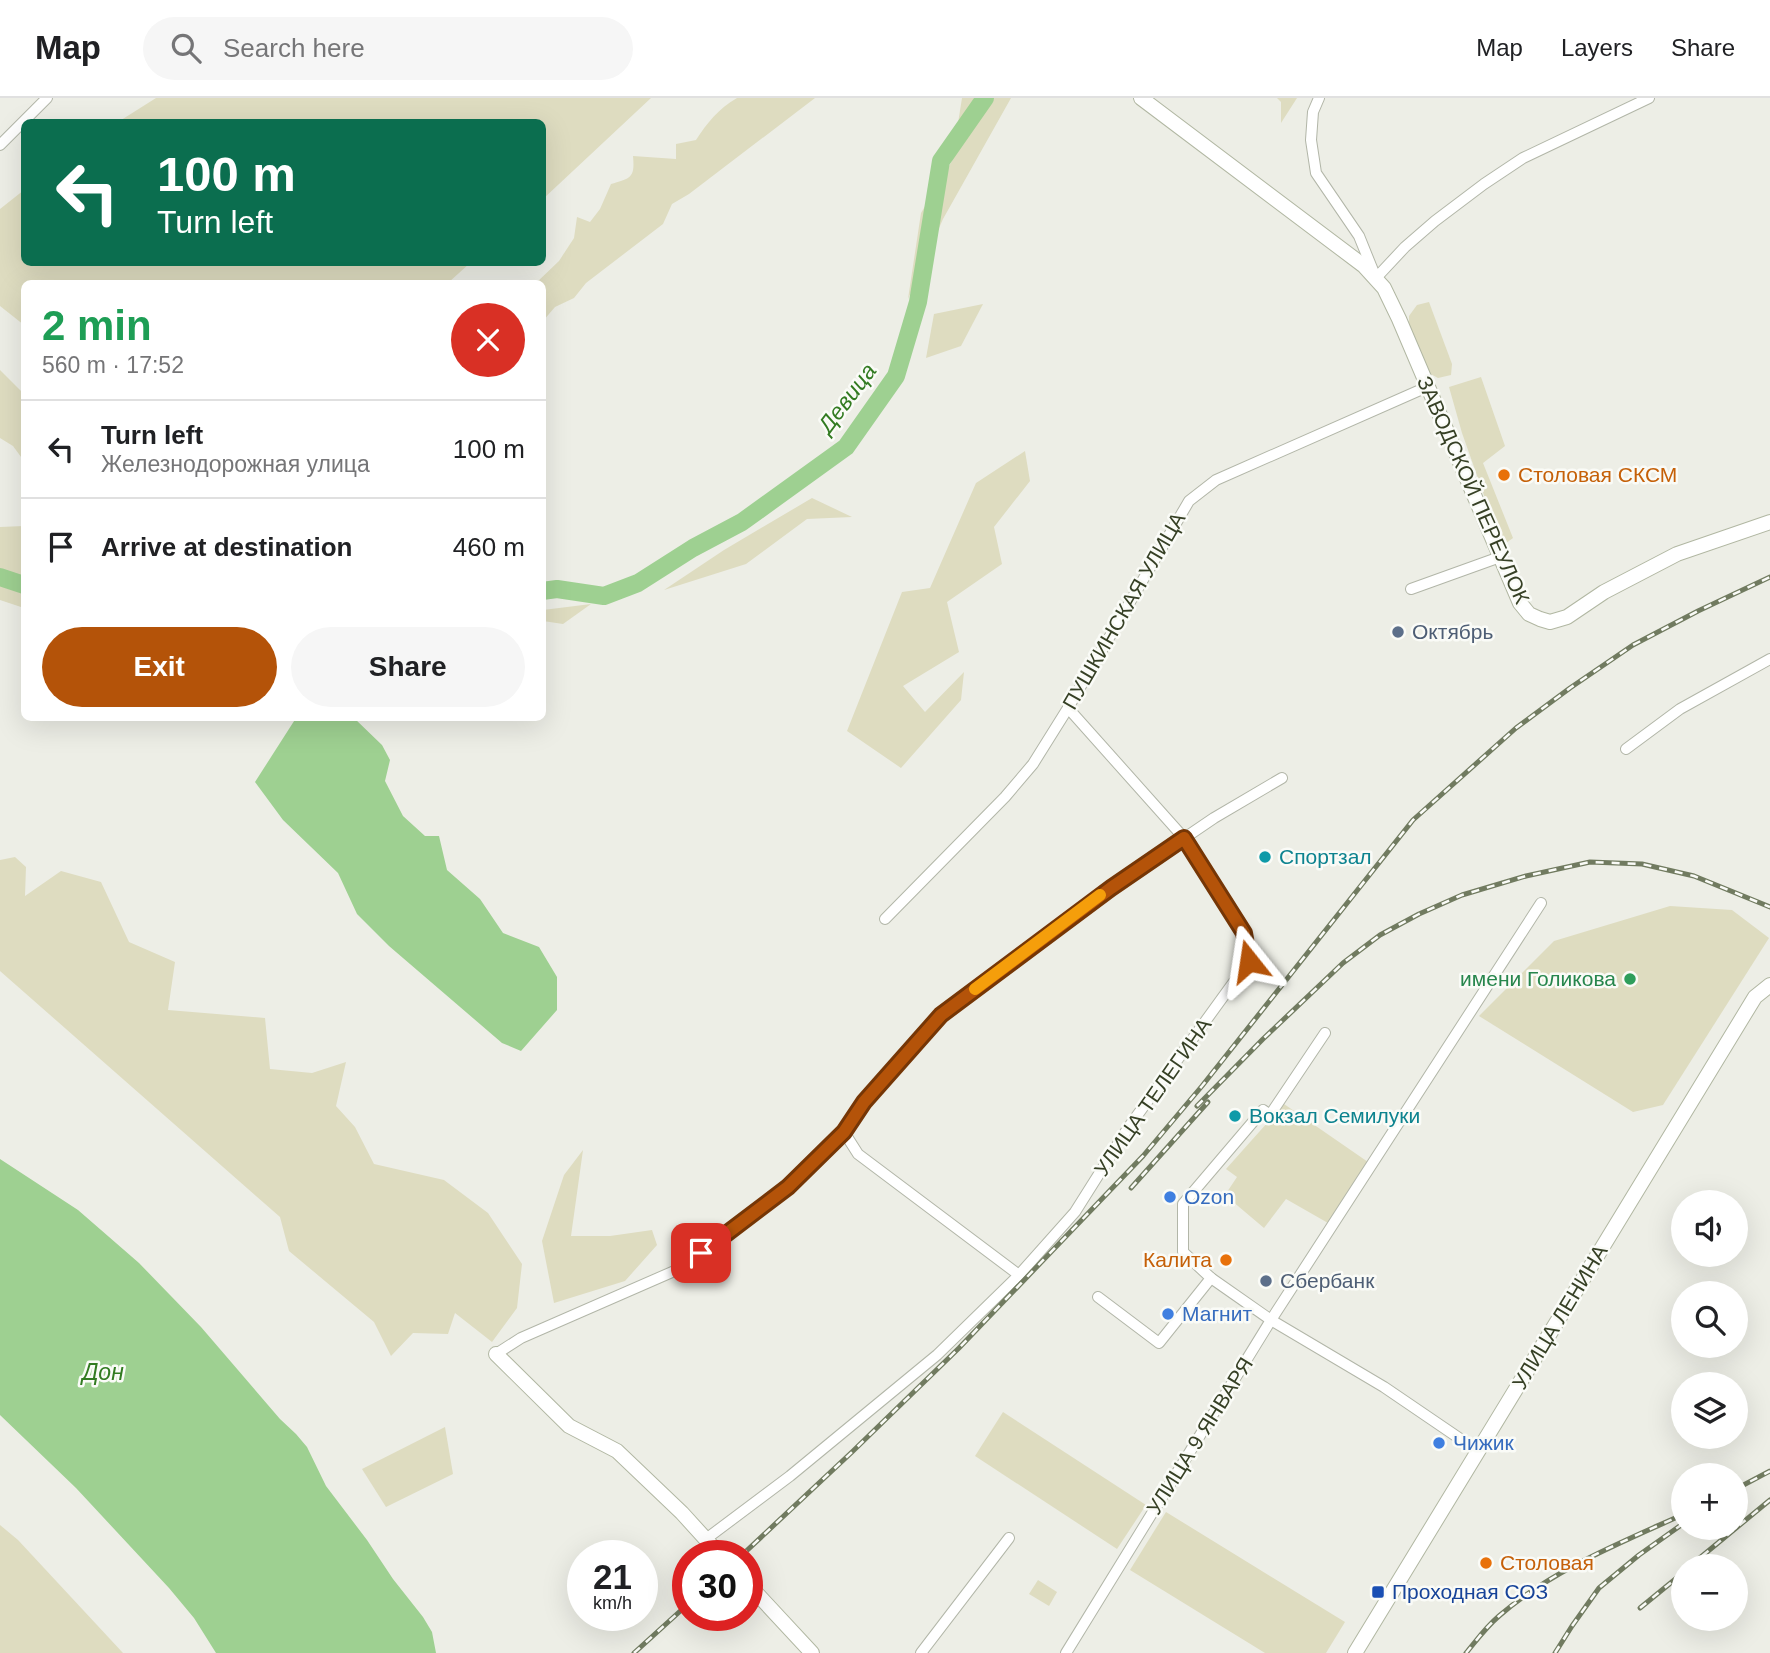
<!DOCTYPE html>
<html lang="en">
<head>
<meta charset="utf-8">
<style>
	body { margin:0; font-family:Helvetica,sans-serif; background:#f6f6f6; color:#202124; height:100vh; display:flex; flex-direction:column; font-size:26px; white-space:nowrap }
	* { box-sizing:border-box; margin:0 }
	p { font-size:23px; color:#757577 }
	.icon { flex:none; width:38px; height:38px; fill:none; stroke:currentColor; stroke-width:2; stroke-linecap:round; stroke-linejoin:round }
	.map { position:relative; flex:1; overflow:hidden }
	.sheet { position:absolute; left:21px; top:182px; width:525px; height:441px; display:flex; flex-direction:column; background:#fff; border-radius:10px; box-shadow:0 7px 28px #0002 }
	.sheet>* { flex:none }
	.guide { position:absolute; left:21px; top:21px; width:525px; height:147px; border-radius:10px; box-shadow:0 7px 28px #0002; background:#0b6e4f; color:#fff; overflow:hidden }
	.buttons { position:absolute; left:1671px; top:1092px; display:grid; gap:14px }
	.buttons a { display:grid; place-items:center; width:77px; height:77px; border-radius:50%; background:#fff; box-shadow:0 7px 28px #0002; font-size:35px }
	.speed { position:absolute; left:567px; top:1442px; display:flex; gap:14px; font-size:35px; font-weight:700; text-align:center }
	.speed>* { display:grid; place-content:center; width:91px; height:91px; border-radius:50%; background:#fff; box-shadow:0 7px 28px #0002; line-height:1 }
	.speed small { font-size:18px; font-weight:400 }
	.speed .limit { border:10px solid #d22; background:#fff; color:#111 }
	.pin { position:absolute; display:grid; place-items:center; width:60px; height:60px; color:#fff; margin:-30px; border-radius:14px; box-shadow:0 4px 10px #0006 }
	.me { position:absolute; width:77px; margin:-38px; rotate:345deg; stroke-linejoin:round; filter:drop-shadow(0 0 5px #0008) }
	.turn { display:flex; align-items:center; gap:24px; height:147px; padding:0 21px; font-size:32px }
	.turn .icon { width:91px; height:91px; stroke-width:2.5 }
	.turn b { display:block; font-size:49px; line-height:60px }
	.round { display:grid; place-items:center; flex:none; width:74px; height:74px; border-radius:37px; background:#f6f6f6 }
	.overview { display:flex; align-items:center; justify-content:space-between; height:119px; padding:0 21px }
	h1 { font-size:42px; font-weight:600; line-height:52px; color:#1e9e55 }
	.button { display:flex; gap:14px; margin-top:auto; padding:14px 21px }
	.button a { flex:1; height:80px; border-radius:42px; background:#b45309; color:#fff; font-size:28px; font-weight:600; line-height:80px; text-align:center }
	.button a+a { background:#f6f6f6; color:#202124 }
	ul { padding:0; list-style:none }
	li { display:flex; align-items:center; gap:21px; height:98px; padding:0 21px; border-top:2px solid #e0e0e0 }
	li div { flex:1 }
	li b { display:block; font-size:26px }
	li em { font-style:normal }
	header { display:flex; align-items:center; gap:42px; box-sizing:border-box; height:98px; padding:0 35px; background:#fff; border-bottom:2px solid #e0e0e0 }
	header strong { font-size:33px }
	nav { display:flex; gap:38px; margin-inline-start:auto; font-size:24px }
	.search { width:490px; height:63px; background:#f6f6f6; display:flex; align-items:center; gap:18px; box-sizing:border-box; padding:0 24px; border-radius:38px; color:#757577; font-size:26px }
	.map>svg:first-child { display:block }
	.green { fill:#dedcc0 }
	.water { fill:#9ed091 }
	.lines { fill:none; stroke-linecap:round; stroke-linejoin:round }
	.river { stroke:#9ed091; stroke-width:18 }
	.street-casing { stroke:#b2b6a8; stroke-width:12 }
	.secondary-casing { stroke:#b1b7a2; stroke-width:16 }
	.street { stroke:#fff; stroke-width:10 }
	.secondary { stroke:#fff; stroke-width:14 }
	.rail-casing { stroke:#717b60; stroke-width:5 }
	.rail { stroke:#fafbf7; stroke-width:2.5; stroke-dasharray:8; stroke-linecap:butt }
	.route-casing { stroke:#753606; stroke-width:18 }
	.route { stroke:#b45309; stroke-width:12 }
	.slow { stroke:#f59e0b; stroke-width:12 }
	.food-dot { fill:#e8710a; stroke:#fafbf7; stroke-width:2.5 }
	.service-dot { fill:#5c6f8a; stroke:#fafbf7; stroke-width:2.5 }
	.culture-dot { fill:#0f9aa8; stroke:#fafbf7; stroke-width:2.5 }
	.leisure-dot { fill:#2e9e5b; stroke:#fafbf7; stroke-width:2.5 }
	.shop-dot { fill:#3f7fe0; stroke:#fafbf7; stroke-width:2.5 }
	.transit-dot { fill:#1a4fb4; stroke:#fafbf7; stroke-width:2.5 }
	.labels { text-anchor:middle; stroke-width:5; stroke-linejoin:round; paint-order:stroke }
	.food-label { font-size:21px; fill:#c56008; stroke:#fafbf7; text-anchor:start }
	.street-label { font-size:21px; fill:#364025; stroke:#fafbf7 }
	.service-label { font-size:21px; fill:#4e5e75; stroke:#fafbf7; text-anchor:start }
	.culture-label { font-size:21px; fill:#0d838f; stroke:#fafbf7; text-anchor:start }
	.leisure-label { font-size:21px; fill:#27864d; stroke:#fafbf7; text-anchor:end }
	.shop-label { font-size:21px; fill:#366cbe; stroke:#fafbf7; text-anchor:start }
	.transit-label { font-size:21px; fill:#164399; stroke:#fafbf7; text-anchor:start }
	.water-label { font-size:23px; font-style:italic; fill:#327b21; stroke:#fafbf7 }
</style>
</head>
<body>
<header>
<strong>Map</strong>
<div class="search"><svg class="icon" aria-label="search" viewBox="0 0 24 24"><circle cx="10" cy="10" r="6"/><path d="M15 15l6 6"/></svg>Search here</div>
<nav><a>Map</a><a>Layers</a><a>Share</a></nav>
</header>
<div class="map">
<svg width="1770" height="1555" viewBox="0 0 1770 1555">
	<rect width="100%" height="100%" fill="#edeee6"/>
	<g class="green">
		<polygon points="156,0 651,0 543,101 542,24 118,24"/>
		<path d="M737,0H815L689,96L672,106L663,126L586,185L574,200L555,209L543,223L542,186L536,185L559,163L574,140L577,119L590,124L600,111L611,86C631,80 635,80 633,58L676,61V46L696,42C707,25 718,11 737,0Z"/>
		<polygon points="962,0 1011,0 943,121 908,201 921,115 952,63"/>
		<polygon points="1277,0 1297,0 1281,25 1281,4"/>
		<polygon points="24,92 24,164 470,165 448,185 24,186 24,227 0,208 0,111"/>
		<polygon points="1429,204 1452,266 1451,277 1438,280 1427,274 1409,229 1409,218 1417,207"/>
		<polygon points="983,206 961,248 926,260 934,216"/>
		<polygon points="0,272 24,296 24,363 13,348 0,340"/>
		<polygon points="1481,279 1505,348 1483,365 1513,440 1502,448 1462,335 1449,289"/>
		<polygon points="1025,353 1030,383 994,429 1002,466 947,504 959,554 903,588 925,614 964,574 961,602 901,670 847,633 902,494 930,490 976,385"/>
		<polygon points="812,400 852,419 807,421 746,466 664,492 724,452"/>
		<polygon points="24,428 24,510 0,502 0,429"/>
		<polygon points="591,506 563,526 543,523 543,512"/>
		<polygon points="15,759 26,769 25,798 61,773 101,784 129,844 175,864 168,912 265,920 270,971 312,975 346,964 336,1008 355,1029 374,1066 444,1082 488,1115 522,1166 517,1210 492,1244 455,1215 448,1236 413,1235 391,1258 374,1224 289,1153 280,1119 0,873 0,762"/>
		<polygon points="1670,808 1732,812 1769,840 1663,1007 1633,1014 1479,918 1554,843"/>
		<polygon points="1284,1006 1368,1064 1328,1125 1286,1101 1264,1130 1225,1097 1237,1079 1226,1071"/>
		<polygon points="583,1052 571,1138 610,1138 652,1132 657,1147 625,1183 554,1205 542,1143 564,1077"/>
		<polygon points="1003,1314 1146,1407 1117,1451 975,1358"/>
		<polygon points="445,1329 453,1376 386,1409 362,1371"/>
		<polygon points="1166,1414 1345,1524 1326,1555 1265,1555 1130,1472"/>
		<polygon points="0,1427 18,1442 123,1555 0,1555"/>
		<polygon points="1038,1482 1057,1494 1049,1508 1029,1496"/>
	</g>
	<g class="water">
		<polygon points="296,620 354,620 382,647 390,662 385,683 403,718 425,738 439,738 447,772 480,801 503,835 539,849 557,879 557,912 521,953 502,945 389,848 357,816 338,775 283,722 255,684"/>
		<polygon points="0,1061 78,1112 139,1165 201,1229 280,1321 296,1336 307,1349 326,1388 367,1442 393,1481 423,1519 432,1534 436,1555 216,1555 194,1520 169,1490 76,1390 0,1317"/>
	</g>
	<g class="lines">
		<g class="river">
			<polyline points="0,479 24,487"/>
			<polyline points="542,493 557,491 604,498 638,485 693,450 742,424 846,349 896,278 918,204 941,63 985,0"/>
		</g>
		<g class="street-casing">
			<g id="street">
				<polyline points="1319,0 1313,14 1311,42 1316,75 1359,138 1376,180 1405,149 1435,123 1484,86 1523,60 1649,0"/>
				<polyline points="0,47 47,0"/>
				<polyline points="1411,491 1500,459"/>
				<polyline points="1626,651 1680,611 1770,561"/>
				<polyline points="885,821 1005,699 1033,666 1068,610 1189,403 1216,382 1427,289"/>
				<polyline points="1325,935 1270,1017 1263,1012 1183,1106 1183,1154 1211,1180 1271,1222 1384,1289 1478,1353"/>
				<polyline points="844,1034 858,1056 1019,1177"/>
				<polyline points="1098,1199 1159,1245 1211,1180"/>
				<polyline points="496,1256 521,1240 679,1171 788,1089 844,1034 865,1004 941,917 1111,790 1214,720 1282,680"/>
				<polyline points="706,1441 790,1378 937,1257 1019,1177 1075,1114 1128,1030 1249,863 1244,835 1184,740 1068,610"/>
				<polyline points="921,1555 1009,1440"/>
				<polyline points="1066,1555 1271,1222 1541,805"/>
			</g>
		</g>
		<g class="secondary-casing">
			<g id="secondary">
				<polyline points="1141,0 1364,168 1384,190 1399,221 1520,505 1529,516 1540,521 1550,524 1567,519 1604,494 1677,456 1770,424"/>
				<polyline points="496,1256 569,1328 617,1353 682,1415 721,1458"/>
				<polyline points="747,1485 812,1555"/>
				<polyline points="1355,1555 1755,899 1770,887"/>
			</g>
		</g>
		<use href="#street" class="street"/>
		<use href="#secondary" class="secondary"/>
		<g class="rail-casing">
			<g id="rail">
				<polyline points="1197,1008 1263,941 1343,865 1380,837 1419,816 1462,797 1526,778 1590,764 1642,766 1694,778 1770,809"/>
				<polyline points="1131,1090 1208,1004"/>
				<polyline points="1736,1391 1770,1373"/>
				<polyline points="741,1458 852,1354 959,1250 1143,1058 1202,988 1413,722 1516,630 1570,590 1633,547 1698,513 1770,479"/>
				<polyline points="1690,1468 1770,1402"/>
				<polyline points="1640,1510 1684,1474"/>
				<polyline points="634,1555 688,1506"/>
				<path d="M1466,1555C1476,1543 1486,1529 1499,1518C1552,1472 1620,1445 1684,1416"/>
				<polyline points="1555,1555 1572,1528 1599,1490 1639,1457 1684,1425"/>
			</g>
		</g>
		<use href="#rail" class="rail"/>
	</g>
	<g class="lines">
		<g class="route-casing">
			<polyline id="route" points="701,1155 788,1089 844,1034 864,1004 941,917 1111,790 1184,740 1244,835 1249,863"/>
		</g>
		<use href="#route" class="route"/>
		<polyline class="slow" points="975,891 1100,797"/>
	</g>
	<g class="food-dot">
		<circle cx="1504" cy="377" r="7"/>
		<circle cx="1226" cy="1162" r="7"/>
		<circle cx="1486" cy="1465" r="7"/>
	</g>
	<g class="service-dot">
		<circle cx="1398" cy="534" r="7"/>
		<circle cx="1266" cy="1183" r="7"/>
	</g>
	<g class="culture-dot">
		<circle cx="1265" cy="759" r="7"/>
		<circle cx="1235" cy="1018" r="7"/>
	</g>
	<circle class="leisure-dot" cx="1630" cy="881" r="7"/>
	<g class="shop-dot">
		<circle cx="1170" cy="1099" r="7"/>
		<circle cx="1168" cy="1216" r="7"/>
		<circle cx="1439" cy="1345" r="7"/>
	</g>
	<rect class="transit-dot" x="1371" y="1487" width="14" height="14" rx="3.5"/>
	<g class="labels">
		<g class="food-label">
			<text x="1518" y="384">Столовая СКСМ</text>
			<text x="1212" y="1169" text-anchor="end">Калита</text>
			<text x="1500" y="1472">Столовая</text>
		</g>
		<g class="street-label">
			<text transform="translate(1473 392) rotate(66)" y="7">ЗАВОДСКОЙ ПЕРЕУЛОК</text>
			<text transform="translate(1124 513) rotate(-60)" y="7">ПУШКИНСКАЯ УЛИЦА</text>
			<text transform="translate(1153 999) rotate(-55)" y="7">УЛИЦА ТЕЛЕГИНА</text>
			<text transform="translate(1560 1219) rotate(-59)" y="7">УЛИЦА ЛЕНИНА</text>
			<text transform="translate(1200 1338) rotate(-58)" y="7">УЛИЦА 9 ЯНВАРЯ</text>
		</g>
		<g class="service-label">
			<text x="1412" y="541">Октябрь</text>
			<text x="1280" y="1190">Сбербанк</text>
		</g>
		<g class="culture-label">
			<text x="1279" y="766">Спортзал</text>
			<text x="1249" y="1025">Вокзал Семилуки</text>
		</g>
		<g class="leisure-label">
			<text x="1616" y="888">имени Голикова</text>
		</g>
		<g class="shop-label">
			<text x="1184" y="1106">Ozon</text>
			<text x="1182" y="1223">Магнит</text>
			<text x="1453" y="1352">Чижик</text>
		</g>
		<g class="transit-label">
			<text x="1392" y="1501">Проходная СОЗ</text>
		</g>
		<g class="water-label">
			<text transform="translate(847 300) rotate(-53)" y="8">Девица</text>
			<text x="103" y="1282">Дон</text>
		</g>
	</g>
</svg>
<div class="buttons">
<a><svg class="icon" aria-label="sound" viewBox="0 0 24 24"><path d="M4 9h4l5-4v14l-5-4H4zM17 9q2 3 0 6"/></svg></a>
<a><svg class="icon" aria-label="search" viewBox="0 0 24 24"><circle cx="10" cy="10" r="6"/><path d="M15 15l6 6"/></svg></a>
<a><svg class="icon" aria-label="layers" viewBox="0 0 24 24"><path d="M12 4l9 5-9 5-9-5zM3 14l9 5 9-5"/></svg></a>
<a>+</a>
<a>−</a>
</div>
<div class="speed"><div>21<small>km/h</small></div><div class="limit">30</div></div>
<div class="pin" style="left:701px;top:1155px;background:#d93025"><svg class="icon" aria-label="arrive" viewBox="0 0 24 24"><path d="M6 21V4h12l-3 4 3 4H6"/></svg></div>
<svg class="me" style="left:1249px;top:863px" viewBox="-20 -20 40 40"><path d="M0-17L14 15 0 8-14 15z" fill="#b45309" stroke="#fff" stroke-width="4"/></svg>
<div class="guide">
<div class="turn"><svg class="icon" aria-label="left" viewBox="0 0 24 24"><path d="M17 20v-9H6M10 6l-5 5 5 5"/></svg><div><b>100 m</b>Turn left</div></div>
</div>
<section class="sheet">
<div class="overview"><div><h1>2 min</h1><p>560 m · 17:52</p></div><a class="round" style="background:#d93025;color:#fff"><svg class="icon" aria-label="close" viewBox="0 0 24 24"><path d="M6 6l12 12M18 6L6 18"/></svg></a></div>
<ul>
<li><svg class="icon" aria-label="left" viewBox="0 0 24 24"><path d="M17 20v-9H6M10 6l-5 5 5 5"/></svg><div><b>Turn left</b><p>Железнодорожная улица</p></div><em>100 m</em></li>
<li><svg class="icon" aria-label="arrive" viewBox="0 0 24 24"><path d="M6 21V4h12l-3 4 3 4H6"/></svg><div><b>Arrive at destination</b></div><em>460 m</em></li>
</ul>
<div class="button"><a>Exit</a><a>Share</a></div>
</section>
</div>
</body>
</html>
